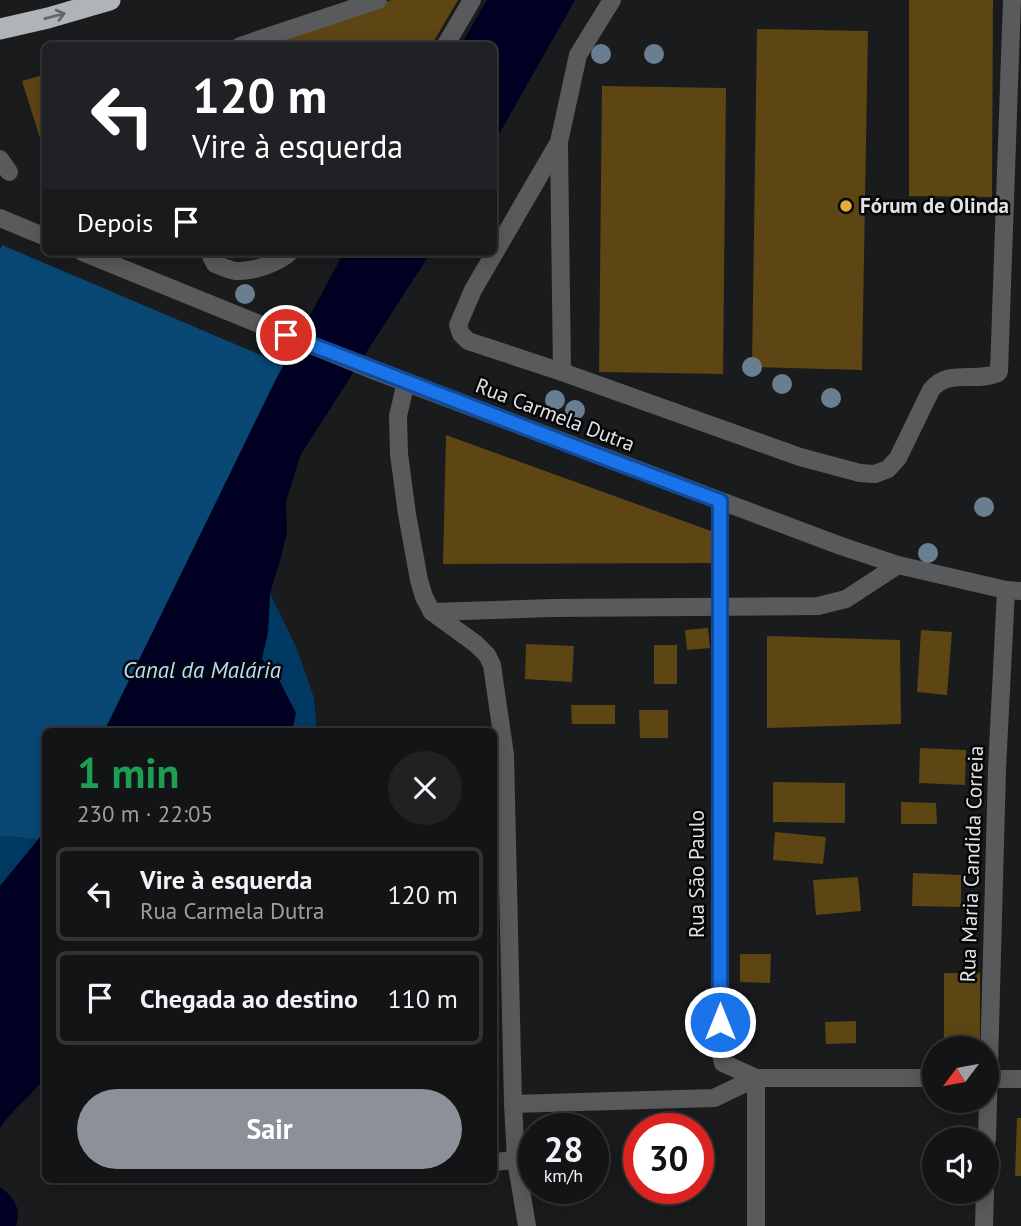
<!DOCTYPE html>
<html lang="pt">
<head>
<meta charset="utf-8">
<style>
	body { margin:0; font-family:"PT Sans",sans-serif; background:#202123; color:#f1f3f6; height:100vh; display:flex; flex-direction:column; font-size:26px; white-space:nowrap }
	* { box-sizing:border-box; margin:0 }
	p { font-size:23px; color:#9d9ea1 }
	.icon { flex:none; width:38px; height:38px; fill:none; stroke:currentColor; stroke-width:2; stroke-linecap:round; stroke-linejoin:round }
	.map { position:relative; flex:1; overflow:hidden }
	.side { position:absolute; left:42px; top:728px; width:455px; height:455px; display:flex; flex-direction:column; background:#131416; border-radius:10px; box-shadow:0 4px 18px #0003,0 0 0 2px #323335 }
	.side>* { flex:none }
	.guide { position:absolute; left:42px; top:42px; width:455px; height:214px; border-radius:10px; box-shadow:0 4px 18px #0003,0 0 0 2px #323335; background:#202124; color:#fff; overflow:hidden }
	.needle { width:46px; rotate:238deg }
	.buttons { position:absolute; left:922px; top:1036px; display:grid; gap:14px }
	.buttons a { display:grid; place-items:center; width:77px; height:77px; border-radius:50%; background:#131416; box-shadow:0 4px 18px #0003,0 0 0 2px #323335; font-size:35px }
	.speed { position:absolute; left:518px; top:1113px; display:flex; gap:14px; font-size:35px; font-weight:700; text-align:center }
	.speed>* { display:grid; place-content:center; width:91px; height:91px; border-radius:50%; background:#131416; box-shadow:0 4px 18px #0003,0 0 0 2px #323335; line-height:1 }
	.speed small { font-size:18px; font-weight:400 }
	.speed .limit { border:10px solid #d22; background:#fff; color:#111 }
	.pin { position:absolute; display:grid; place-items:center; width:60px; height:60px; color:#fff; margin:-30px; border:4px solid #fff; border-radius:50%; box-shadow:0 2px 7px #0007 }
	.me { position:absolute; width:77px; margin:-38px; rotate:0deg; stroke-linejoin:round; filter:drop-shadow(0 0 5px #0008) }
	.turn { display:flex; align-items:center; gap:24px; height:147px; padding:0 35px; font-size:32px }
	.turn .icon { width:91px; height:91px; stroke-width:2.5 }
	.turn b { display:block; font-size:49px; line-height:60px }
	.then { display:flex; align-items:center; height:66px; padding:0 35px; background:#0003; gap:14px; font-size:26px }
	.round { display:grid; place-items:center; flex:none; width:74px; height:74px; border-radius:37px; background:#202123 }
	.headline { display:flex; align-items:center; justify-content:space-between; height:119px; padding:0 35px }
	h1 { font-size:42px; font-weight:800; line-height:52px; color:#1e9e55 }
	.cta { display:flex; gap:14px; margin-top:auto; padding:14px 35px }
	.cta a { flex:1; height:80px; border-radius:42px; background:#8c9099; color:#fff; font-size:28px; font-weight:800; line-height:80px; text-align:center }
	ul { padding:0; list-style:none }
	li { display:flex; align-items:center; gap:21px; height:94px; margin:0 14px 10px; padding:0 21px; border:4px solid #323335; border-radius:10px }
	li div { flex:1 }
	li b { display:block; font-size:26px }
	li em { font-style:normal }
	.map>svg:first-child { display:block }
	.green { fill:#003962 }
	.forest { fill:#094774 }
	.water { fill:#000023 }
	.building { fill:#5d4514 }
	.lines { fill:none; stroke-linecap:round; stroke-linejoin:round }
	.minor { stroke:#595a5b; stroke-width:18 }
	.highway { stroke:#b1b4b7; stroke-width:21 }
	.tree { fill:#697e91 }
	.oneway { stroke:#646668 }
	.route-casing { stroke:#114b97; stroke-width:18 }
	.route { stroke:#1a73e8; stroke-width:12 }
	.poi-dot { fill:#e6ac36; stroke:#050607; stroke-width:2.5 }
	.labels { text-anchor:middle; stroke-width:5; stroke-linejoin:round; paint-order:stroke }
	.poi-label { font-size:21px; font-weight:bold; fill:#e0e2e4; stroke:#050607; text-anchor:start }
	.street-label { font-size:21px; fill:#e0e2e4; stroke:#050607 }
	.water-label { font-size:23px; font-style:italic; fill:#b9dcfe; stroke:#050607 }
</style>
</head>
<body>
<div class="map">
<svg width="1021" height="1226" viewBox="0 0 1021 1226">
	<rect width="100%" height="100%" fill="#191b1d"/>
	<g class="green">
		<polygon points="270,593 297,649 314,698 317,731 292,731 296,713 262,659 268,632"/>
		<polygon points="0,836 12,836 38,840 0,886"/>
	</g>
	<polygon class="forest" points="2,245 284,365 104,731 46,732 45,831 38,840 12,836 0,836 0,250"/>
	<g class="water">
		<polygon points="487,0 575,0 494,143 494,46 461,45"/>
		<polygon points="344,252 431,252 301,454 286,501 287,532 280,561 270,593 268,632 262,659 278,678 296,713 292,731 104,732 275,381"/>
		<path d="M45,831V1077C32,1096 12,1109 0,1128V886Z"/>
		<path d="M0,1187C15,1198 21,1208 16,1226H0Z"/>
	</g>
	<g class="building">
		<polygon points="392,0 458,0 431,46 248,46"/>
		<polygon points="909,0 993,0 992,197 909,196"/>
		<polygon points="757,29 868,31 862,370 752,367"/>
		<polygon points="46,74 46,154 45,154 22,81"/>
		<polygon points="602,86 726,88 723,374 599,372"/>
		<polygon points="446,435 711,531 711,563 443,564"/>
		<polygon points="708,628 710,648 687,650 685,630"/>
		<polygon points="921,630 952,632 947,695 917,692"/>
		<polygon points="767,636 900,640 901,724 767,728"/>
		<polygon points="526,644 574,646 572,682 525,679"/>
		<rect x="654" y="645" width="23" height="39"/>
		<polygon points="571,705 615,705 615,724 572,724"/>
		<polygon points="639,710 668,710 668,738 640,738"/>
		<polygon points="920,748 966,750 965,785 919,783"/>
		<polygon points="773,782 845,783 845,823 773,822"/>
		<polygon points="901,802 936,803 937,824 901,824"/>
		<polygon points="775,832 826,837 823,864 773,860"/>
		<polygon points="913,873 961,875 961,907 912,906"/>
		<polygon points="858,877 861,911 816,915 813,880"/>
		<polygon points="740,954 771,954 770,983 740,982"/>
		<rect x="944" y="973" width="36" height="75"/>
		<polygon points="856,1021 856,1043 826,1044 825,1022"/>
		<polygon points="1017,1118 1021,1118 1021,1176 1015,1176"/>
	</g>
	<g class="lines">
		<g class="minor">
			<path d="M612,0L578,55L559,142L473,290L458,325L461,334L468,341L562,372L800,457L860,473L875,474L888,469L898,458L931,390C948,368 976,383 998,373L999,371L1012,0"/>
			<polyline points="240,46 378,0"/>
			<polyline points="445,46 472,0"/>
			<polyline points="559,144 562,372"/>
			<polyline points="0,159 9,172"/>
			<polyline points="0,218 46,237"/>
			<polyline points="82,252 370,369 841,546 898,565 1006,590 1021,591"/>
			<path d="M209,252L215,264C221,266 229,270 236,271C252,272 279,263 290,252"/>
			<polyline points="406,382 398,416 399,454 407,514 419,580 424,597 432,612 476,644 487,655 492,665 505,755 513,1104 516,1160 527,1226"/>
			<polyline points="720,501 720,1050 723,1063 756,1078"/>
			<polyline points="432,612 552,608 818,606 846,599 898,565"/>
			<polyline points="756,1078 756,1226"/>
			<polyline points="987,1079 1021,1079"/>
			<polyline points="513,1104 714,1098 756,1078 934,1078"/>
			<polyline points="987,1139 997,769 1006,590"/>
			<polyline points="494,1162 516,1160"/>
			<polyline points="984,1226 985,1192"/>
		</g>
		<polyline class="highway" points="0,29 48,18 110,0"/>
	</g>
	<g class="tree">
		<circle cx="601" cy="54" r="10"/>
		<circle cx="654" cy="54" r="10"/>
		<circle cx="245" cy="294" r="10"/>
		<circle cx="752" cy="367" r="10"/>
		<circle cx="782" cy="384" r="10"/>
		<circle cx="831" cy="398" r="10"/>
		<circle cx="555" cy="400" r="10"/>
		<circle cx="575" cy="410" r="10"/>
		<circle cx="984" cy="507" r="10"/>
		<circle cx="928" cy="553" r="10"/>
	</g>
	<defs><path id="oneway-shaft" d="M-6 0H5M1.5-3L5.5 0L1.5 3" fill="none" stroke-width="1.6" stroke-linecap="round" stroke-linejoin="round" transform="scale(1.75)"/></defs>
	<use class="oneway" href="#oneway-shaft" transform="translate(55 16) rotate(-15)"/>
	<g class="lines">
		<g class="route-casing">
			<polyline id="route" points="286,335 589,452 720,501 720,1022"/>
		</g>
		<use href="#route" class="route"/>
	</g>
	<circle class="poi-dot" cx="846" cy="206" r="7"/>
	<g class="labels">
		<g class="poi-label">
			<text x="860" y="213">Fórum de Olinda</text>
		</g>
		<g class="street-label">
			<text transform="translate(555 415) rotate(21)" y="7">Rua Carmela Dutra</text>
			<text transform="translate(972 864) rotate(-88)" y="7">Rua Maria Candida Correia</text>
			<text transform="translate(697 874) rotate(-90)" y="7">Rua São Paulo</text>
		</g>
		<g class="water-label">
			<text x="202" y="678">Canal da Malária</text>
		</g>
	</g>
</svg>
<div class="buttons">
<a><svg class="needle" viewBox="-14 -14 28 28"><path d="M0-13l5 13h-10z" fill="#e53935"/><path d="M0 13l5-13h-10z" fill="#9d9ea1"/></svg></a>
<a><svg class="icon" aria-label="sound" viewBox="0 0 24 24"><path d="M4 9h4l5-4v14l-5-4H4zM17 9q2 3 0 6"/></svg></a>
</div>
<div class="speed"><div>28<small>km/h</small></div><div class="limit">30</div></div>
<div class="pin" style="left:286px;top:335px;background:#d93025"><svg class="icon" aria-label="arrive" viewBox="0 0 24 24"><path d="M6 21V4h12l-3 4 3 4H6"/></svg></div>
<svg class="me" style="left:720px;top:1022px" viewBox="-20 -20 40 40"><circle r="17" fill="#1a73e8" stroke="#fff" stroke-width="3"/><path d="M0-11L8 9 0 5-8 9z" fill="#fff"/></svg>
<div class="guide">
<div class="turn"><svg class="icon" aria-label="left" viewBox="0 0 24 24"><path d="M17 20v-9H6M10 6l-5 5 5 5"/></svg><div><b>120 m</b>Vire à esquerda</div></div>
<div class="then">Depois<svg class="icon" aria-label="arrive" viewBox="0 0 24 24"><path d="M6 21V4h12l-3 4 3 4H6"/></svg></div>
</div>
<section class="side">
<div class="headline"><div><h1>1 min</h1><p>230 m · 22:05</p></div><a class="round"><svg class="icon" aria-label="close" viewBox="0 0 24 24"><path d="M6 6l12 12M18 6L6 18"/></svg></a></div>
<ul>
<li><svg class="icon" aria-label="left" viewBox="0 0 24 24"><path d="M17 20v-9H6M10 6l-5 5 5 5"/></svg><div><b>Vire à esquerda</b><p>Rua Carmela Dutra</p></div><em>120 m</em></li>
<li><svg class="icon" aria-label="arrive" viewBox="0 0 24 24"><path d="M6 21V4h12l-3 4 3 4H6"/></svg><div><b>Chegada ao destino</b></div><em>110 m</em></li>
</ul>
<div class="cta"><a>Sair</a></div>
</section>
</div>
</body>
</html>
